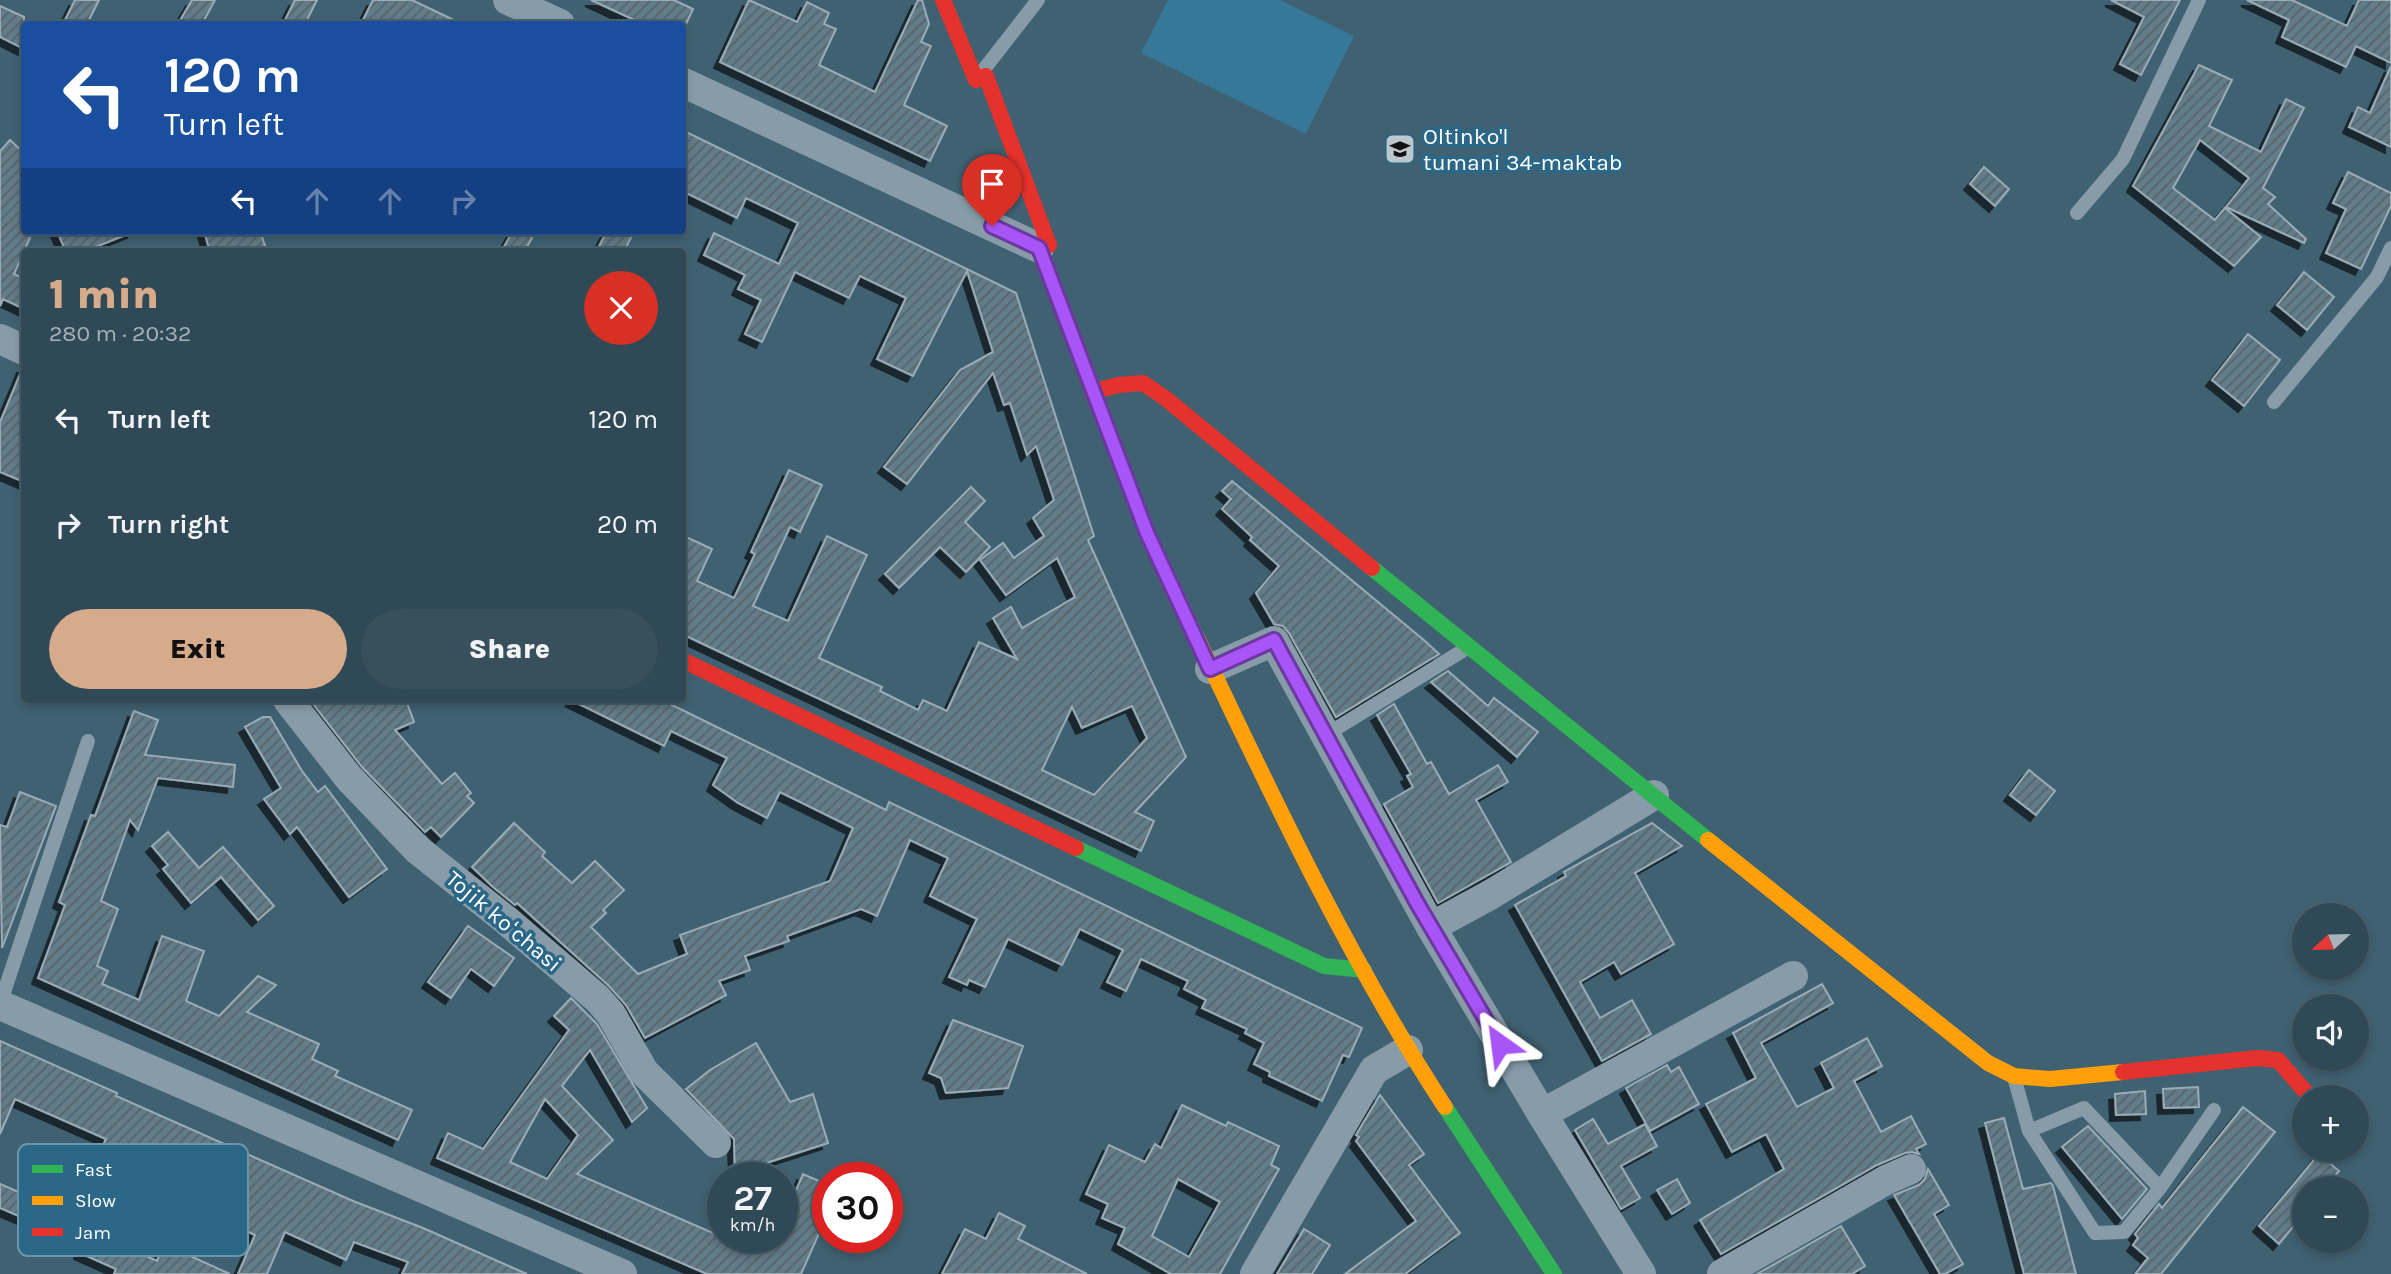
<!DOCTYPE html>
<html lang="en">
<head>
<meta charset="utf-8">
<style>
	body { margin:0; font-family:Karla,sans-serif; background:#38505c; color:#f1f3f6; height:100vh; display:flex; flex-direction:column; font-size:26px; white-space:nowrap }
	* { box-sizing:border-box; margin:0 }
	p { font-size:23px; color:#a8b2b9 }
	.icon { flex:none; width:38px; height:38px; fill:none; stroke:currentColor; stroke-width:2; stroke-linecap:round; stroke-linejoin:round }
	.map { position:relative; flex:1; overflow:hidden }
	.details { position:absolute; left:21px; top:248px; width:665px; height:455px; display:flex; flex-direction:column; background:#304956; border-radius:7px; box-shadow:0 4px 10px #0003,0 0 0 2px #4b616c }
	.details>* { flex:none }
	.guide { position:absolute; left:21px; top:21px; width:665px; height:214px; border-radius:7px; box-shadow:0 4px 10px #0003,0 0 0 2px #4b616c; background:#1a4fa0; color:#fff; overflow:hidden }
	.needle { width:46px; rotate:248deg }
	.tools { position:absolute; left:2292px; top:903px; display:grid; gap:14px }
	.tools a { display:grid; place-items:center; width:77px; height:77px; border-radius:50%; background:#304956; box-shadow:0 4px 10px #0003,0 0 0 2px #4b616c; font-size:35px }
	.speed { position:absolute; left:707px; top:1162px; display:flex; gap:14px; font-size:35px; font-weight:700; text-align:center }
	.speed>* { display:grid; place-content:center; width:91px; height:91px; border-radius:50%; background:#304956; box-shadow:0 4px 10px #0003,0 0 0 2px #4b616c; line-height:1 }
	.speed small { font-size:18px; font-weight:400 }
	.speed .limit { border:10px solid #d22; background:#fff; color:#111 }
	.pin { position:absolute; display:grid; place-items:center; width:60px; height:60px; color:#fff; margin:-72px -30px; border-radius:50% 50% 50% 0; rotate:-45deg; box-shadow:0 0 7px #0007 }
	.pin .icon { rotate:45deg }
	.me { position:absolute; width:77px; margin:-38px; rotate:329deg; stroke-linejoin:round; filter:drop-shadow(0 0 5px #0008) }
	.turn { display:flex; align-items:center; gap:24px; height:147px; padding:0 28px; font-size:32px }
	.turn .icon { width:91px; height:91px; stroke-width:2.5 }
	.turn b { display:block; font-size:49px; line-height:60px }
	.lanes { display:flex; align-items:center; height:66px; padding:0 28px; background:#0003; justify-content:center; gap:35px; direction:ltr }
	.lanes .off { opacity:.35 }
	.round { display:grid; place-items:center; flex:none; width:74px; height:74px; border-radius:37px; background:#38505c }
	.overview { display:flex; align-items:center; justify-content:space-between; height:119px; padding:0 28px }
	h1 { font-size:42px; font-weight:800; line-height:52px; color:#d6ab8b }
	.action { display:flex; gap:14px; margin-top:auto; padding:14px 28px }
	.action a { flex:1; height:80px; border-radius:42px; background:#d6ab8b; color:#111; font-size:28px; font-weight:800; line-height:80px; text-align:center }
	.action a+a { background:#38505c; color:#f1f3f6 }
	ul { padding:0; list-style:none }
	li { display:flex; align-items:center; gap:21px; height:105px; padding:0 28px }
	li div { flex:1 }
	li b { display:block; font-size:26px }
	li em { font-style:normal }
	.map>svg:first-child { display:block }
	.pitch { fill:#377798 }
	.building { fill:url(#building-hatch); stroke:#9aacb6; stroke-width:2; fill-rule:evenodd; filter:url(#shadow) }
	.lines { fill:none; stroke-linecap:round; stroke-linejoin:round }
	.lane { stroke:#879ca8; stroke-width:14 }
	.street { stroke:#879ca8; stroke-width:30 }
	.fast { stroke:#30b455; stroke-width:16 }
	.slow { stroke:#ff9f0a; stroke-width:16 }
	.jam { stroke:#e5322d; stroke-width:16 }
	.route-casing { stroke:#6d37a1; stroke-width:18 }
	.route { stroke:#a855f7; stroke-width:12 }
	.labels { text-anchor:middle; stroke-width:7; stroke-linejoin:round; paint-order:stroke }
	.poi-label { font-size:23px; fill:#fff; stroke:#2b6787; text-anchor:start }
	.street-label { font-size:23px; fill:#fff; stroke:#2b6787 }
	.key { fill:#2b6787; stroke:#6b95ab; stroke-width:2 }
	.key-label { font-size:19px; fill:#fff }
</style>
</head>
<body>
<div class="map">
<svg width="2391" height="1274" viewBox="0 0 2391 1274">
	<defs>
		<pattern id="building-hatch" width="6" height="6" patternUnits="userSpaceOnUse" patternTransform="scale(1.75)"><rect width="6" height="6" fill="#627b88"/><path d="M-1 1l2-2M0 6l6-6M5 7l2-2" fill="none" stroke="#57646a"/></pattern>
		<filter id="shadow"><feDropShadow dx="-6" dy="6" stdDeviation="0" flood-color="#0009"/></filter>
	</defs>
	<rect width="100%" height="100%" fill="#406172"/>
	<polygon class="pitch" points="1168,0 1280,0 1354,36 1306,134 1141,53"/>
	<g class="building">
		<polygon points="75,0 99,0 87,24 63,24"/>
		<polygon points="192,0 215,0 202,24 178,24"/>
		<polygon points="295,0 317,0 305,24 283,24"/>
		<polygon points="373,0 412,0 462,24 361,24"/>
		<polygon points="591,0 674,0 693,9 686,24 643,24"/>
		<polygon points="749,0 797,22 807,2 829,13 824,24 836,29 819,65 875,92 918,0 922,0 929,24 921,42 931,46 904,105 947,126 930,161 720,62"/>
		<polygon points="2111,0 2180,0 2141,75 2120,64 2144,17"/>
		<polygon points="2247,0 2292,0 2347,26 2359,0 2391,0 2391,63 2356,46 2346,67 2282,37 2289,20"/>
		<polygon points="0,6 24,17 24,49 0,37"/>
		<polygon points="2199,65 2232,80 2209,126 2261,152 2286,99 2304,108 2263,188 2275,197 2268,204 2306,239 2304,243 2226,207 2249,178 2200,140 2173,188 2215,220 2225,208 2261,237 2234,266 2133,186"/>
		<polygon points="2391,66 2391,147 2349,127 2358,107 2370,113"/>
		<path d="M682,130L1016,293L1094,536L1088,540L1186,757L1135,812L1154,821L1141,851L682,634V535L712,549L697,581L734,598L755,554L751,552L789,470L822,485L800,532L790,527L753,606L788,621L827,536L867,555L819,658L882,687L880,691L918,710L923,700L947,711L979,642L1017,659L993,618L1011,607L1022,628L1075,597L1057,558L1006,595L980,560L1003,543L1014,558L1044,536L1033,518L1054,500L1036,446L1027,455L1010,403L1004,405L993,373L907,484L884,467L960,370L993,352L967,271L913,376L877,359L906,298L860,276L849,298L795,272L762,342L745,334L761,300L738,289L745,275L704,255L714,233L779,264L798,223L746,198L737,218L682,191ZM1132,706L1147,738L1094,795L1042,770L1072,707L1082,728Z"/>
		<polygon points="10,140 24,153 24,231 33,231 14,274 24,279 24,309 3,299 0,306 0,151"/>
		<polygon points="1984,167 2009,189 1995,206 1970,184"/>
		<polygon points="2348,172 2391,193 2391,206 2361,269 2326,253 2346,209 2333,203"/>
		<polygon points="57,231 133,231 133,232 83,252 66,252"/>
		<polygon points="204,231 260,231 267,252 210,252"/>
		<polygon points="513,231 536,231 524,252 501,252"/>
		<polygon points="607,231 634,231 624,252 596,252"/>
		<polygon points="2304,272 2334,297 2307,330 2277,305"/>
		<polygon points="2248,334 2280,360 2244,406 2212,380"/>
		<polygon points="23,367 24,367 24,482 0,472 0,422"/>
		<polygon points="1232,481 1425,641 1439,654 1336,717 1289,633 1283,626 1274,624 1256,593 1279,566 1250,540 1252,537 1222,509 1231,499 1222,491"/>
		<polygon points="971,487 985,501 965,522 990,547 966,572 940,547 899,588 885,574"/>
		<polygon points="1448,671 1488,706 1494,698 1538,732 1517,757 1431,682"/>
		<polygon points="310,700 406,700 414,722 395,730 442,784 455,773 471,793 467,796 474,803 441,837 431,827 425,832 362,767"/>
		<polygon points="571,700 669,700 670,704 886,810 889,802 1362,1028 1349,1057 1343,1055 1322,1101 1269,1076 1270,1072 1254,1064 1264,1043 1245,1033 1247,1029 1202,1008 1206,1000 1184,989 1188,981 1141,959 1126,991 1107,982 1123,950 1080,929 1062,965 1008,939 985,987 969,980 967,985 949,977 977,919 930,896 948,858 910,840 877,916 861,909 787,936 789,941 745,956 750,970 719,981 726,995 645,1038 626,1005 609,986 517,903 515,905 493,887 472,867 514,823 545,852 542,856 572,883 595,861 624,890 603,910 606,913 591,927 638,974 687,954 680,935 830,881 853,828 780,792 767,818 738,803 713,785 727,758 671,731 664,746"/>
		<polygon points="1394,704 1427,764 1431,762 1449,794 1498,765 1508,782 1476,800 1511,862 1438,903 1384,804 1413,787 1407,776 1411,774 1377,715"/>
		<polygon points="134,711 158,720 145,755 235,765 233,787 158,778 138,830 130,820 101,901 118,909 97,966 108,971 102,984 139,1000 162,936 204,951 186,1001 219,1016 258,976 276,985 247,1012 319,1044 312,1059 338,1071 335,1076 412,1110 398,1140 38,978 65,905 59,902 91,815 95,816"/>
		<polygon points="263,717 270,717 302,771 318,792 325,786 387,869 349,897 297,827 290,834 264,799 281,788 245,727"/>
		<polygon points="2029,770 2055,791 2036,815 2010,795"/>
		<polygon points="20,792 56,806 2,948 0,825 7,827"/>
		<polygon points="1652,823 1682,846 1635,873 1674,944 1621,974 1614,962 1580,982 1600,1018 1632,1000 1651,1034 1602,1061 1515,905 1566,876 1564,872"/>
		<polygon points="168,832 199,868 223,847 274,906 258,920 221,877 191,903 163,869 168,865 152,846"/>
		<polygon points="468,926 514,958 494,986 471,969 451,998 428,982"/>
		<polygon points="1822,984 1833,1003 1761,1043 1797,1107 1834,1088 1821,1063 1867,1038 1882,1066 1854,1081 1881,1132 1911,1116 1926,1144 1916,1149 1919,1154 1912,1152 1905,1153 1877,1165 1721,1254 1700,1220 1784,1169 1766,1134 1732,1152 1706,1104 1756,1078 1733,1033"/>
		<path d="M571,998L597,1024L647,1108L632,1122L590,1050L562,1086L613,1140L577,1174L722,1237H743L771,1249L776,1237H782V1223L803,1174L828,1185V1213L801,1274H707L437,1158L448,1133L483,1149L569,1030L554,1016ZM545,1099L578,1135L547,1179L510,1162Z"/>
		<polygon points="953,1020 1023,1046 1008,1088 946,1093 941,1078 929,1073"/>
		<polygon points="0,1041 117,1093 116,1096 353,1201 423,1228 527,1274 402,1274 408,1262 354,1242 346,1260 285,1232 267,1274 238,1274 255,1235 236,1226 238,1222 190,1200 201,1173 147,1149 143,1158 136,1156 101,1236 157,1261 164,1244 230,1274 114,1274 116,1269 80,1253 84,1245 73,1240 86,1212 81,1209 103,1159 98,1157 106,1139 15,1099 0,1134"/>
		<polygon points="756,1043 790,1102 813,1094 828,1143 757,1166 753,1178 735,1178 734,1139 686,1089 710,1070"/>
		<polygon points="1667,1065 1671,1072 1679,1067 1699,1104 1650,1131 1626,1088"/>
		<polygon points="2198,1087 2199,1107 2164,1108 2163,1089"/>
		<polygon points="2145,1091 2146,1114 2116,1115 2115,1094"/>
		<polygon points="1380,1095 1424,1154 1409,1165 1460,1233 1405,1274 1345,1274 1416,1221 1356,1141 1359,1137 1356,1135"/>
		<path d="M1182,1105L1226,1126L1228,1122L1279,1146L1271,1165L1279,1169L1220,1274H1171L1118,1244L1125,1228L1102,1218L1108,1204L1086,1194L1109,1145L1145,1162L1155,1144L1161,1148ZM1178,1179L1220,1202L1189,1257L1152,1236Z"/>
		<polygon points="2243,1107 2275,1132 2161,1274 2135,1274 2148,1258 2133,1245 2138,1238 2135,1234 2159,1204 2162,1208"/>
		<polygon points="2004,1118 2023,1189 2051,1183 2053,1186 2076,1274 2024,1274 1985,1123"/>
		<polygon points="1593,1119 1608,1144 1645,1124 1657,1146 1621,1166 1640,1198 1621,1209 1575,1130"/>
		<polygon points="2088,1126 2147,1189 2122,1219 2062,1147"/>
		<polygon points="2319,1154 2339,1171 2325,1188 2305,1188 2305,1212 2279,1244 2259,1226"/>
		<polygon points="1928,1169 1949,1205 1934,1214 1963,1264 1945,1274 1940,1274 1894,1195 1919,1185 1925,1179"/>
		<polygon points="1677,1179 1690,1203 1672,1214 1657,1190"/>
		<polygon points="0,1184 46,1204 37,1224 0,1208"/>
		<polygon points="999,1213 1025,1226 1018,1239 1087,1274 942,1274 965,1229 986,1239"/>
		<polygon points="1841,1226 1865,1266 1852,1274 1757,1274"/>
		<polygon points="1304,1229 1330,1245 1312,1274 1277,1274"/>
	</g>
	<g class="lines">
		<g class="lane">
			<polyline points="981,73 1038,0"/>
			<polyline points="2077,213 2123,159 2199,0"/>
			<polyline points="2274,402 2377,277 2391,248"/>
			<polyline points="1324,736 1467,648"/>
			<polyline points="0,1004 88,741"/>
			<polyline points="2014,1077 2029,1131 2084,1108 2160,1188"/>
			<polyline points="2029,1131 2095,1233 2124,1232 2160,1188 2214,1110"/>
		</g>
		<g class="street">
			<polyline points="508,0 560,24"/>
			<polyline points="682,82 1039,248"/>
			<polyline points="0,339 24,350"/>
			<polyline points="1210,669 1274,641 1431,927"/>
			<polyline points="288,700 349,778 418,850 506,920 598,999 611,1014 644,1072 716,1143"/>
			<polyline points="0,1005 622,1274"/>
			<polyline points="1542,1114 1793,976"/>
			<polyline points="1255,1274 1374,1070 1408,1050"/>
			<polyline points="1641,1274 1542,1114 1431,927 1490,895 1654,795"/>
			<polyline points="1722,1274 1886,1180 1911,1169"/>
		</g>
		<g class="fast">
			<polyline points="1067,321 1147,533 1198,640"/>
			<polyline points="1372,568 1708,840"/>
			<polyline points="1076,848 1324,966 1364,970"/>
			<polyline points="1445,1107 1554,1274"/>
		</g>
		<g class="slow">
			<path d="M1198,640C1273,798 1349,960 1445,1107"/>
			<polyline points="1708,840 1988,1063 2014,1076 2050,1079 2123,1072"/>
		</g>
		<g class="jam">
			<polyline points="943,0 976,80 986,76 1049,245 1039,248 1067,321"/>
			<polyline points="1092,392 1118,385 1143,383 1165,398 1372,568"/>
			<polyline points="682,660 1076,848"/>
			<polyline points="2123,1072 2257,1058 2278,1060 2310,1097"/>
		</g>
	</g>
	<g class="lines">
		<g class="route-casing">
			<polyline id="route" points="992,226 1039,248 1147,533 1210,669 1274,640 1417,903 1500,1044"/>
		</g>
		<use href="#route" class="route"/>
	</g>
	<defs>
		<g id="school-square" transform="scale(1.575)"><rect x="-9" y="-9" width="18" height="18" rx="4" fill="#bcc8ce" stroke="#2b6787"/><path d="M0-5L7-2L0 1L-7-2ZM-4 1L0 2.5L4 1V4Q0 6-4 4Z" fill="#111"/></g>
	</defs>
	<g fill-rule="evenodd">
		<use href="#school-square" x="1400" y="149"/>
	</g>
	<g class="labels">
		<g class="poi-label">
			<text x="1423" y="144">Oltinko'l<tspan x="1423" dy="26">tumani 34-maktab</tspan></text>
		</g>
		<g class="street-label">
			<text transform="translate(504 921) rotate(40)" y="8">Tojik koʻchasi</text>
		</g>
	</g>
	<rect x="18" y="1144" width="230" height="112" rx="10" class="key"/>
	<rect x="32" y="1165" width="31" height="8" fill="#30b455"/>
	<rect x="32" y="1196" width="31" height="9" fill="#ff9f0a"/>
	<rect x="32" y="1228" width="31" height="8" fill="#e5322d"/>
	<g class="key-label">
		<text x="75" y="1176">Fast</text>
		<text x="75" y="1207">Slow</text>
		<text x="75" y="1239">Jam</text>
	</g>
</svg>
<div class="tools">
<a><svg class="needle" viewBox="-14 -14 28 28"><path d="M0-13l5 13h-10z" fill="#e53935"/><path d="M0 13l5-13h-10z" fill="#a8b2b9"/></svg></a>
<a><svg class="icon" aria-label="sound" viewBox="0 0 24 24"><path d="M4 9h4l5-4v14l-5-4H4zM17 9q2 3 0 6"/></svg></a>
<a>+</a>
<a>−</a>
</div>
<div class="speed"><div>27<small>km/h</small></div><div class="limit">30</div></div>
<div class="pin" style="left:992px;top:226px;background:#d93025"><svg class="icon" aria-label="arrive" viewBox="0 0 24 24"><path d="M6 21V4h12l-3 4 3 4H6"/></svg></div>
<svg class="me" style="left:1500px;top:1044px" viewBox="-20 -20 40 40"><path d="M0-17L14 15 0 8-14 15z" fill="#a855f7" stroke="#fff" stroke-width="4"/></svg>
<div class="guide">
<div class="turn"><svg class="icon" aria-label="left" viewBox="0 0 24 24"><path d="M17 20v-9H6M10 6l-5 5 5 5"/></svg><div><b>120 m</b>Turn left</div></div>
<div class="lanes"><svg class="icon" aria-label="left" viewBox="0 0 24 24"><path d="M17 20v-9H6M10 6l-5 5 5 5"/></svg><svg class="icon off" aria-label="ahead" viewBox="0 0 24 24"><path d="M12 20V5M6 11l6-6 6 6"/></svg><svg class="icon off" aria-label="ahead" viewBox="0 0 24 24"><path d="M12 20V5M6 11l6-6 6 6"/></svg><svg class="icon off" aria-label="right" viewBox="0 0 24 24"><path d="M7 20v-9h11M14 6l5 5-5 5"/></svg></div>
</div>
<section class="details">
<div class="overview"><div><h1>1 min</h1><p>280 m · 20:32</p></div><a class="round" style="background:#d93025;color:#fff"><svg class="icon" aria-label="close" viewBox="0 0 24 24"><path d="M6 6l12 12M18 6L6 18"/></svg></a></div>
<ul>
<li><svg class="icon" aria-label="left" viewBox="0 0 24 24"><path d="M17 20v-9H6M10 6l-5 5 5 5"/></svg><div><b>Turn left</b></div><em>120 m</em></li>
<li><svg class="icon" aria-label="right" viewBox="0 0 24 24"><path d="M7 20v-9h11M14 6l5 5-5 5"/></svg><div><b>Turn right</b></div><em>20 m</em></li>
</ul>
<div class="action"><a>Exit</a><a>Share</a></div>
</section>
</div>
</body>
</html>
